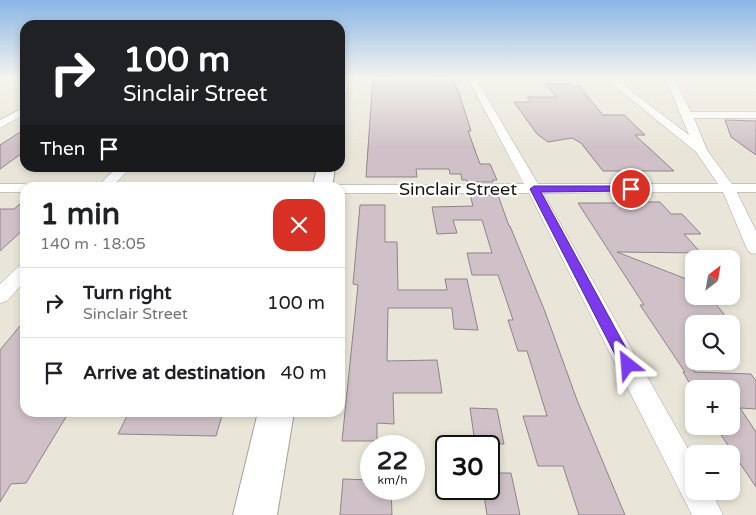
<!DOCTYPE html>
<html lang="en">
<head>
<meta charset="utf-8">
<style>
	body { margin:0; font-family:"Varela Round",sans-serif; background:#f2f2f2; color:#202124; height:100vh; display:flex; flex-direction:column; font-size:19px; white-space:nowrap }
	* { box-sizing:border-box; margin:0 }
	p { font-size:16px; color:#757577 }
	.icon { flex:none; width:28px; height:28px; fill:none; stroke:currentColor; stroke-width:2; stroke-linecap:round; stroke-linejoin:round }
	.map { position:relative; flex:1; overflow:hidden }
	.drawer { position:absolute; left:20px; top:182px; width:325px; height:235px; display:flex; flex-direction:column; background:#fff; border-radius:15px; box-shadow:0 2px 8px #0003 }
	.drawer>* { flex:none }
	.guide { position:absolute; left:20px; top:20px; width:325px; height:152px; border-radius:15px; box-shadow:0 2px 8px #0003; background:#202124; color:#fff; overflow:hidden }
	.needle { width:32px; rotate:31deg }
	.buttons { position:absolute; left:685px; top:250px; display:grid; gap:10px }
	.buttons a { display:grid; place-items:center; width:55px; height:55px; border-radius:10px; background:#fff; box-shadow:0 2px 8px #0003; font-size:25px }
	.speed { position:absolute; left:360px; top:435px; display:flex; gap:10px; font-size:25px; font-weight:700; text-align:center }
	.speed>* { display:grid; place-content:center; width:65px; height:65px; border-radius:50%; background:#fff; box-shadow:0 2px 8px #0003; line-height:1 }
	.speed small { font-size:12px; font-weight:400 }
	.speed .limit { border:2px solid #111; border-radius:8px; background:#fff; color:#111 }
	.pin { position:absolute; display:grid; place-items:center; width:42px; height:42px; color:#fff; margin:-21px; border:2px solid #fff; border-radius:50%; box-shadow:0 1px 5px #0007 }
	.me { position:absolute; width:55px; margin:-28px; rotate:332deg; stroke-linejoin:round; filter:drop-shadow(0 0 4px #0008) }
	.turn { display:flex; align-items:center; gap:18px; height:105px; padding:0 20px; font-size:22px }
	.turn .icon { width:65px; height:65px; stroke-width:2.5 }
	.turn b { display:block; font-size:35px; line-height:42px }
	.then { display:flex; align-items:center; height:48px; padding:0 20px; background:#0003; gap:10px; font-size:19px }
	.round { display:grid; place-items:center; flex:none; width:52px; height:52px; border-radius:15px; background:#f2f2f2 }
	.summary { display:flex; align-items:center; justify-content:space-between; height:85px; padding:0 20px }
	h1 { font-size:30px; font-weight:700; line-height:38px }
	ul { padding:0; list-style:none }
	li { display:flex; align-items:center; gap:15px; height:70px; padding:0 20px; border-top:1px solid #e0e0e0 }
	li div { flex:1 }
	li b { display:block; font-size:19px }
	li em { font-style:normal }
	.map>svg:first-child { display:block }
	.building { fill:#cfc1c7; stroke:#908388 }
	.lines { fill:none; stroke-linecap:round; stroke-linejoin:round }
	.street-casing { stroke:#a4a195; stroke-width:1 }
	.secondary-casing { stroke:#a4a195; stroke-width:2 }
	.street { fill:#fff; fill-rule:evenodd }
	.secondary { fill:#fff; fill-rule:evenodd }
	.route { fill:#7c3aed; stroke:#51269a }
	.labels { text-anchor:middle; stroke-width:4.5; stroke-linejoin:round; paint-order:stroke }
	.street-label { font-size:18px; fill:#171612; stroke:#fff }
</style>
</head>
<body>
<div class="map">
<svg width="756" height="515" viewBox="0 0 756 515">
	<rect width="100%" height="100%" fill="#e9e6d9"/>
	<g class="building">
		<polygon points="373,77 393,77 393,79 451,77 459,93 471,131 468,131 480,164 490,164 497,180 493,180 493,182 467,182 467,180 462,180 461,174 450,174 449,169 416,169 417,177 366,177"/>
		<polygon points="545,84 571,84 574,86 579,86 603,115 624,115 645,135 635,135 674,171 603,171 581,143 572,138 548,142 537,134 514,102 531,102 527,97 557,97"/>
		<polygon points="725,120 756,121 756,155 731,137"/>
		<polygon points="25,129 25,151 0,169 0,145"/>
		<polygon points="470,195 498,195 509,226 510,226 544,309 577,400 625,515 579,515 563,466 538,466 523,416 547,416 527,351 518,351 508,320 513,320 498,275 472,275 467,253 492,253 482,220 453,220 457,233 437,234 432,207 473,206"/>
		<polygon points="25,200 25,228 0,251 0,209 14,209"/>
		<polygon points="638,202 660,202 671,214 682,214 701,234 684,234 701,253 617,252 694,282 694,298 711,298 727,318 697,318 701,324 694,324 694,372 751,374 756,381 756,409 740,408 756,432 756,487 715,426 731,426 731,389 693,389 683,372 685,372 640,305 644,305 578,203 639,203"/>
		<polygon points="360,205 385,205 385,242 397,242 398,290 447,290 445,279 467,279 478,330 454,329 452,308 388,308 387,361 437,360 442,393 393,393 394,424 377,423 377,441 342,441 358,285 353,284"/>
		<polygon points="25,320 25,412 69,412 26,483 11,484 0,502 0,350"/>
		<polygon points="470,408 497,409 504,444 475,443"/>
		<polygon points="129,412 223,412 216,436 118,434"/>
		<polygon points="489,473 511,473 520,515 487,515 483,489 489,489"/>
		<polygon points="343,479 371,480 371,489 391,489 392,515 340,515"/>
	</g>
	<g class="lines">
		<g class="street-casing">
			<g id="street">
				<polygon points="467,77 475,77 538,184 718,184 696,152 604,77 613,77 689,135 665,77 673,77 691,112 756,112 756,118 694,118 707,150 732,184 756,184 756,192 737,192 756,231 756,254 750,253 747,249 723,192 543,193 694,459 694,491 711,491 723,515 692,515 529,193 340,193 340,188 334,188 340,185 524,184"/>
				<polygon points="25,107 25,114 0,128 0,120"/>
				<polygon points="116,168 130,168 111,188 96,188"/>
				<polygon points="0,184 25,184 32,188 25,188 25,192 0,192"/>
				<polygon points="25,264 25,281 7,301 0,303 0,284 19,266"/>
			</g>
		</g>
		<g class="secondary-casing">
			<g id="secondary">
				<polygon points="340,77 349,77 347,93 340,97"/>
				<polygon points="317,168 335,168 332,188 312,188"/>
				<polygon points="258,412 294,412 277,515 233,515"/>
			</g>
		</g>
		<use href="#street" class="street"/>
		<use href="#secondary" class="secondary"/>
	</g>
	<linearGradient id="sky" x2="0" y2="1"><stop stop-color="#8ab5e6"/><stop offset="0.52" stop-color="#f5f4ee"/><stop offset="1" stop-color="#f5f4ee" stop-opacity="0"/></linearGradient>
	<rect width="756" height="149" fill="url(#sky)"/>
	<polygon class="route" points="534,186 631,186 636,189 631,191 541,192 633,361 636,365 633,370 628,371 623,370 530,189"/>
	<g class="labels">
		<g class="street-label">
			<text x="458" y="195">Sinclair Street</text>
		</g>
	</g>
</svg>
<div class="buttons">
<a><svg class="needle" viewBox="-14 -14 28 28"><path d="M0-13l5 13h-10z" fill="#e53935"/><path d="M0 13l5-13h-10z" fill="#757577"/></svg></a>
<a><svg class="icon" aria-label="search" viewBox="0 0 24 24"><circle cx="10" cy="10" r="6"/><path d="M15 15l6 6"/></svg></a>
<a>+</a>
<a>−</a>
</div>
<div class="speed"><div>22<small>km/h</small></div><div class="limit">30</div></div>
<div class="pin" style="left:631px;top:189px;background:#d93025"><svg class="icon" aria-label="arrive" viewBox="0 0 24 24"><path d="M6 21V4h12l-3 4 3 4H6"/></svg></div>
<svg class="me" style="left:628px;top:365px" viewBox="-20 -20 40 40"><path d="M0-17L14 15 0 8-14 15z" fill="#7c3aed" stroke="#fff" stroke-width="4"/></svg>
<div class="guide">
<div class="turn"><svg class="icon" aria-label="right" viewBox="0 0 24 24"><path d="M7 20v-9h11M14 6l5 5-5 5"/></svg><div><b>100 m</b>Sinclair Street</div></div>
<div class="then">Then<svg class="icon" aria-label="arrive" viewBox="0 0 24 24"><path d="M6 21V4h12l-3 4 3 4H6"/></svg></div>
</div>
<section class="drawer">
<div class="summary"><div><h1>1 min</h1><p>140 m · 18:05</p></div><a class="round" style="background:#d93025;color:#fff"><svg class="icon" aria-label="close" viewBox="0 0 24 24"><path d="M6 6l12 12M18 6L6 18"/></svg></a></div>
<ul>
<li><svg class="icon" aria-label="right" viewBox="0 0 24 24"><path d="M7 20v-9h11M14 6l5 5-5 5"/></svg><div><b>Turn right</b><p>Sinclair Street</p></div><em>100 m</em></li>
<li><svg class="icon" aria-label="arrive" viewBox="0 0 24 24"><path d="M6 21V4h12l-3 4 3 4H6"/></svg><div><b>Arrive at destination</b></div><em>40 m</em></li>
</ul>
</section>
</div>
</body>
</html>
